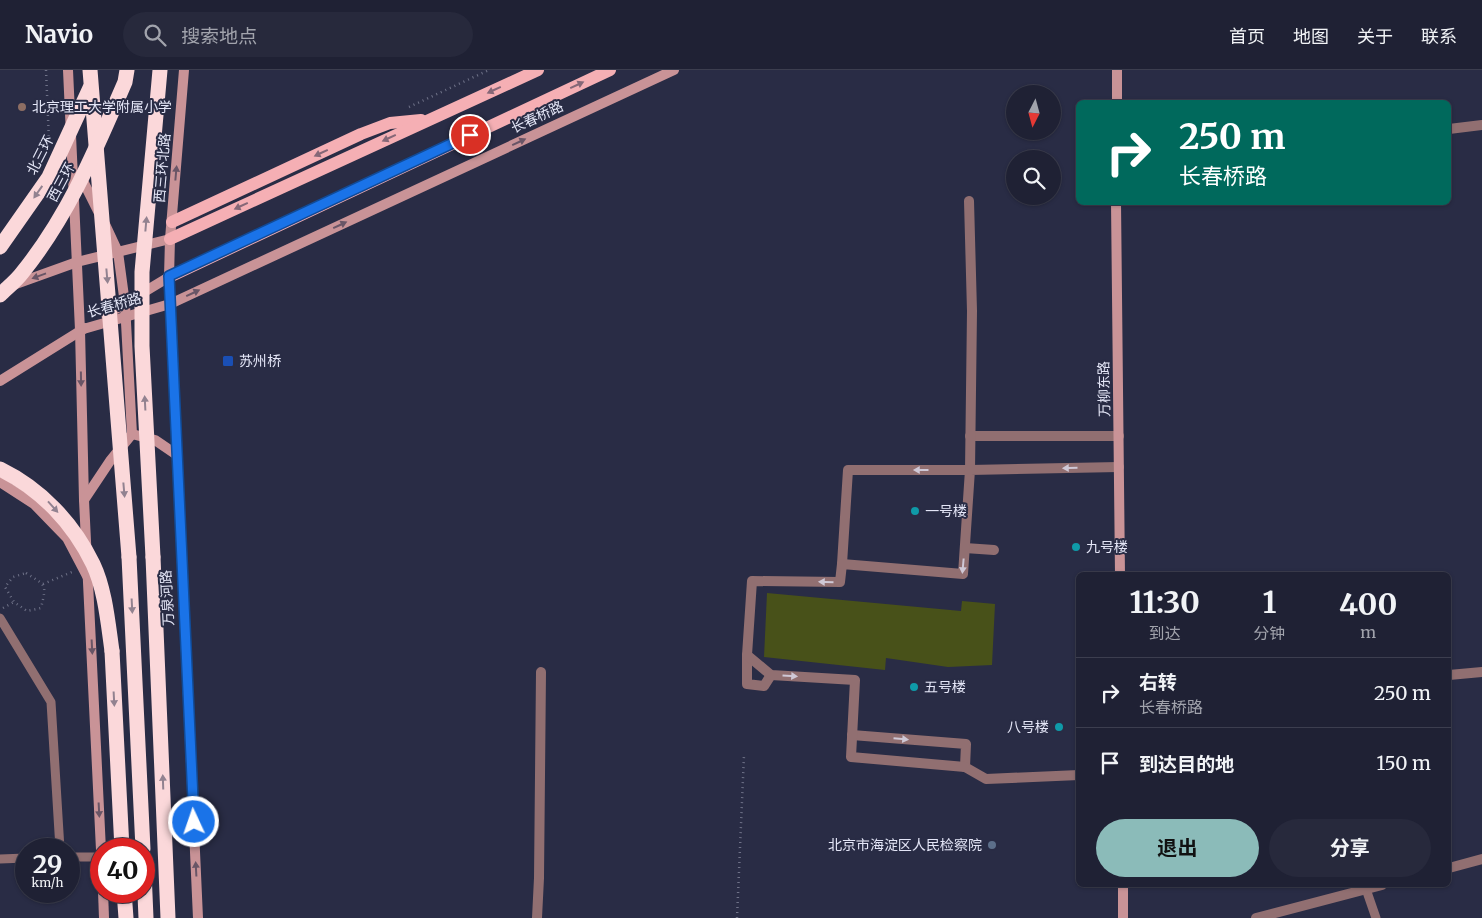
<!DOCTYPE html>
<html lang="zh">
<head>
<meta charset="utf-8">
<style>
	body { margin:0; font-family:Merriweather,"Noto Sans SC",serif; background:#27293c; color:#f1f3f6; height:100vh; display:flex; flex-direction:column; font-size:19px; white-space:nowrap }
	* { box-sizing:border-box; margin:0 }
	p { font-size:16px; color:#a1a3ac }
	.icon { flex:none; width:28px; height:28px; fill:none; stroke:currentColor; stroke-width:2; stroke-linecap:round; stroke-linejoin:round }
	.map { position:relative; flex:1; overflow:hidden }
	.panel { position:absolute; left:1076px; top:502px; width:375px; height:315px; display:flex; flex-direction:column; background:#1f2134; border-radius:8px; box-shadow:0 1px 4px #0004,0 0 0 1px #3c3e4f }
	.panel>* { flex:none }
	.guide { position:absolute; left:1076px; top:30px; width:375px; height:105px; border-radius:8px; box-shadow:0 1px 4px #0004,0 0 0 1px #3c3e4f; background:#00695c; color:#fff; overflow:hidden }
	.needle { width:32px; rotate:186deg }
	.fabs { position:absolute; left:1006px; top:15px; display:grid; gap:10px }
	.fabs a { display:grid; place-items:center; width:55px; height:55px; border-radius:50%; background:#1f2134; box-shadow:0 1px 4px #0004,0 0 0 1px #3c3e4f; font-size:25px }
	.speed { position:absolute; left:15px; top:768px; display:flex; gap:10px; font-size:25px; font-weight:700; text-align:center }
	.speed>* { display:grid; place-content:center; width:65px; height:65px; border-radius:50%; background:#1f2134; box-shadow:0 1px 4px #0004,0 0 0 1px #3c3e4f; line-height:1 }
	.speed small { font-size:12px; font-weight:400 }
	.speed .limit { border:8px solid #d22; background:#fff; color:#111 }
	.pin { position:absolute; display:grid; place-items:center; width:42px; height:42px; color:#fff; margin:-21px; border:2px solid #fff; border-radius:50%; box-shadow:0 1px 5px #0007 }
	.me { position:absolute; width:55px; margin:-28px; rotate:357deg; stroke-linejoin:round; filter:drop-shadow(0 0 4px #0008) }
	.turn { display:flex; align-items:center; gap:18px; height:105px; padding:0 20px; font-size:22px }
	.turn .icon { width:65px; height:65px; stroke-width:2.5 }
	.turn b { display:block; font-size:35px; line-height:42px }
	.eta { display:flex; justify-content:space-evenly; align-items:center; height:85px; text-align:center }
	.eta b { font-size:30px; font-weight:700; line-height:35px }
	.primary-button { display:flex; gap:10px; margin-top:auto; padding:10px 20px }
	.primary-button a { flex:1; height:58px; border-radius:30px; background:#8bbbb9; color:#111; font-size:20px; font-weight:700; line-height:58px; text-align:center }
	.primary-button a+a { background:#27293c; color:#f1f3f6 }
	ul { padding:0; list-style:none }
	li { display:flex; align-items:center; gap:15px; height:70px; padding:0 20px; border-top:1px solid #3c3e4f }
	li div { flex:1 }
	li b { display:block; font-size:19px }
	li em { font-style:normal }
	header { display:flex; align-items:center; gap:30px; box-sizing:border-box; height:70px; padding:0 25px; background:#1f2134; border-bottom:1px solid #3c3e4f }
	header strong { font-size:24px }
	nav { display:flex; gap:28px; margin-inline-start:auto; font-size:18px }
	.search { width:350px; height:45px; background:#27293c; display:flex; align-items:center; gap:12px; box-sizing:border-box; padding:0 18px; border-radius:28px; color:#a1a3ac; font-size:19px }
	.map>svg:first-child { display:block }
	.green { fill:#485119 }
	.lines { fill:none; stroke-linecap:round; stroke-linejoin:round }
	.path { stroke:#6f7288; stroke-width:2.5; stroke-dasharray:1 4; stroke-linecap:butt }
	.lane { stroke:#916f71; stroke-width:9 }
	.street { stroke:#916f71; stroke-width:10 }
	.secondary { stroke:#c99397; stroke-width:10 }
	.primary { stroke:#f5afb4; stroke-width:12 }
	.highway { stroke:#fbd8da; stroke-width:15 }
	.highway-bridge { stroke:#fbd8da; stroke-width:15 }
	.oneway { fill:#856777 }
	.oneway2 { fill:#695566 }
	.oneway3 { fill:#928290 }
	.oneway4 { fill:#cfc8d6 }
	.route-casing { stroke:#114b97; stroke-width:12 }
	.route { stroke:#1a73e8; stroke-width:9 }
	.education-dot { fill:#8d6e63; stroke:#292c45; stroke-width:2 }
	.transit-dot { fill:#1a4fb4; stroke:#292c45; stroke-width:2 }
	.culture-dot { fill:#0f9aa8; stroke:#292c45; stroke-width:2 }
	.service-dot { fill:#5c6f8a; stroke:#292c45; stroke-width:2 }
	.labels { text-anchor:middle; stroke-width:4; stroke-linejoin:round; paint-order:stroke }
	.poi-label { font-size:14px; fill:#e4e6f7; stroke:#292c45; text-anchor:start }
	.street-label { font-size:14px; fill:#e4e6f7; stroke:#292c45 }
</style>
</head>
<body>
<header>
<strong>Navio</strong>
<div class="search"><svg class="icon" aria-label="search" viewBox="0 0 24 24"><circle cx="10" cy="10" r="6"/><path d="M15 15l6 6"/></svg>搜索地点</div>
<nav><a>首页</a><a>地图</a><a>关于</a><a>联系</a></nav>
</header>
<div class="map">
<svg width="1482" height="848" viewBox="0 0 1482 848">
	<rect width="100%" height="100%" fill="#292c45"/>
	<polygon class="green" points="767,523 961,541 962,531 995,534 992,595 948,597 886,588 885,600 764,587"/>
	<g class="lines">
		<g class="path">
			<polyline points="46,0 49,71"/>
			<polyline points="409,37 489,0"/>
			<path d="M26,503C46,516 47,513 41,538L27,541L14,532L5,517L13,507Z"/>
			<polyline points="43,514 72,502"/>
			<polyline points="3,538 14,532"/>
			<polyline points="737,848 744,685"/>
		</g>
		<g class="lane">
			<polyline points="0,548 51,632 60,779"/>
			<polyline points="69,787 101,787"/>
			<polyline points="0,789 26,788"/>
			<polyline points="1366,819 1376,848"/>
		</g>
		<g class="street">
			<polyline points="1449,59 1482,55"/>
			<polyline points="970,366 1119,366"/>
			<polyline points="965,478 994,480"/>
			<polyline points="842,494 848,400 970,400 972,241 969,131"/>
			<polyline points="747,585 747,614 764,616 771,605"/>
			<polyline points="1449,605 1482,602"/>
			<polyline points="852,665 966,674 965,697"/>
			<polyline points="1079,705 986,709 965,697 851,687 855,610 771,605 747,585 752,511 840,512 842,494 963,504 970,400 1119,397"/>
			<polyline points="1449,798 1482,789"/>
			<polyline points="537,848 539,808 541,602"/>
			<polyline points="1256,848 1382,815"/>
		</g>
		<g class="secondary">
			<polyline points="68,0 80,260 84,430 101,780"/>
			<polyline points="184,0 170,169 169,207 198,848"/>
			<polyline points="1117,32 1117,0"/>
			<polyline points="80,105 98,141"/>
			<polyline points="1116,132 1120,505"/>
			<polyline points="13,215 77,192 170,169"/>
			<polyline points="106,245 169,207"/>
			<polyline points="80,260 170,234 674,0"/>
			<polyline points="0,311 85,258"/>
			<polyline points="132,364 155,370 177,385"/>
			<polyline points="0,412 34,434 67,468 88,508"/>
			<polyline points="84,430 110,391 132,364 125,234 118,182 105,154"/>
			<polyline points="1123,815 1123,848"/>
			<polyline points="103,821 104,848"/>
		</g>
		<g class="primary">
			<polyline points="172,152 361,64 390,53 421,50"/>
			<polyline points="170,169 538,0"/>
			<polyline points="169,207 610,0"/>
		</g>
		<g class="highway">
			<polyline points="129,487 143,779"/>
			<polyline points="153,487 168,848"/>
			<polyline points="112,581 122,779"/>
			<polyline points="144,801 146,848"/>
			<polyline points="124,821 126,848"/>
		</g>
		<g class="highway-bridge">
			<polyline points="90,0 129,487"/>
			<polyline points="0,177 49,107 90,18"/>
			<path d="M0,225C7,218 16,211 22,203C69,145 96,79 125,12L127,0"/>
			<path d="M0,399C41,419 73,453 93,494C105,519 108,553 112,581"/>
			<polyline points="153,487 142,276 142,202 160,0"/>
		</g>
	</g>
	<defs><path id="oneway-solid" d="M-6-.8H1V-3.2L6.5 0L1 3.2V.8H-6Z" transform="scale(1.25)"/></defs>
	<g class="oneway">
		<use href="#oneway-solid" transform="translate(577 15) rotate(-25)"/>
		<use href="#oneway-solid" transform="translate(494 20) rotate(155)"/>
		<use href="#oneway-solid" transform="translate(389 68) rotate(155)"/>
		<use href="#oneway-solid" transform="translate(321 83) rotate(155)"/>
		<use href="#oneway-solid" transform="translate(241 136) rotate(155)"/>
	</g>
	<g class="oneway2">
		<use href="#oneway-solid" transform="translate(519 72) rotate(-25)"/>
		<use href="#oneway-solid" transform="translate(176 103) rotate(-85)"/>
		<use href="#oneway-solid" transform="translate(340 155) rotate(-25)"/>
		<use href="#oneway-solid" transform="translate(39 206) rotate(160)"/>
		<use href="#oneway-solid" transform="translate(193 223) rotate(-25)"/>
		<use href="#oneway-solid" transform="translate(81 309) rotate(89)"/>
		<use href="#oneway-solid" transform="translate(92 577) rotate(87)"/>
		<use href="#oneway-solid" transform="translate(99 740) rotate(87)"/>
		<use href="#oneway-solid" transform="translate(196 799) rotate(-93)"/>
	</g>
	<g class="oneway3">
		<use href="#oneway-solid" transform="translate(38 122) rotate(125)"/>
		<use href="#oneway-solid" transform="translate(146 154) rotate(-85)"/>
		<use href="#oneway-solid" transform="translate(107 206) rotate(85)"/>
		<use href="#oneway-solid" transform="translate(145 333) rotate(-93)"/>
		<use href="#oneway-solid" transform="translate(124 420) rotate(85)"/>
		<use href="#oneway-solid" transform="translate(53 437) rotate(48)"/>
		<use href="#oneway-solid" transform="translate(132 536) rotate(87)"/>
		<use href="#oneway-solid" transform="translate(114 629) rotate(87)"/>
		<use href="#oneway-solid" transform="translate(163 712) rotate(-92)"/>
	</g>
	<g class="oneway4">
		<use href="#oneway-solid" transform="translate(1070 398) rotate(179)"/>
		<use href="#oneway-solid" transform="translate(921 400) rotate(180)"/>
		<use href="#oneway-solid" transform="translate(963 496) rotate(95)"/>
		<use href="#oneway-solid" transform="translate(826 512) rotate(-179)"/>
		<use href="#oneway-solid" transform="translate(790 606) rotate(4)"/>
		<use href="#oneway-solid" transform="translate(901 669) rotate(5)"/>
	</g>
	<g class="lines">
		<g class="route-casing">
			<polyline id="route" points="194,752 169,206 470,65"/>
		</g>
		<use href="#route" class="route"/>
	</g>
	<circle class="education-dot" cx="22" cy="37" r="5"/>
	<rect class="transit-dot" x="222" y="285" width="12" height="12" rx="2.5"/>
	<g class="culture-dot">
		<circle cx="915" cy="441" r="5"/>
		<circle cx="1076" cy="477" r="5"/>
		<circle cx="914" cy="617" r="5"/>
		<circle cx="1059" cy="657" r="5"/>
	</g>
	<circle class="service-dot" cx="992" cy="775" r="5"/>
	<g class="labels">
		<g class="poi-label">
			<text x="32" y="42">北京理工大学附属小学</text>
			<text x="239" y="296">苏州桥</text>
			<text x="925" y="446">一号楼</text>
			<text x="1086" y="482">九号楼</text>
			<text x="924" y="622">五号楼</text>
			<text x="1049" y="662" text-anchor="end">八号楼</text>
			<text x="982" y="780" text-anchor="end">北京市海淀区人民检察院</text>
		</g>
		<g class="street-label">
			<text transform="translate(537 47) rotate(-25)" y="5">长春桥路</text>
			<text transform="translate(40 85) rotate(-63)" y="5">北三环</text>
			<text transform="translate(162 98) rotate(-85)" y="5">西三环北路</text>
			<text transform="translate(61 112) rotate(-62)" y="5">西三环</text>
			<text transform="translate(114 235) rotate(-16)" y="5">长春桥路</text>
			<text transform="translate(1104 319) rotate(-91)" y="5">万柳东路</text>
			<text transform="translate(167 528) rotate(-93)" y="5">万泉河路</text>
		</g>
	</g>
</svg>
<div class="fabs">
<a><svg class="needle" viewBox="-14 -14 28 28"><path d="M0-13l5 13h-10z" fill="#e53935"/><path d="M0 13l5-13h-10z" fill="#a1a3ac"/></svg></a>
<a><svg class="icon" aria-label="search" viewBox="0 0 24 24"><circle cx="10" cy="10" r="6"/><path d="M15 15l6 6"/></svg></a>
</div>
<div class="speed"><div>29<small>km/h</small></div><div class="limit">40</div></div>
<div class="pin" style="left:470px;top:65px;background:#d93025"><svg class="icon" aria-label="arrive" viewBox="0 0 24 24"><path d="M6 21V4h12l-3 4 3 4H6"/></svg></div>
<svg class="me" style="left:194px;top:752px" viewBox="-20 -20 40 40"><circle r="17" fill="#1a73e8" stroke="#fff" stroke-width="3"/><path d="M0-11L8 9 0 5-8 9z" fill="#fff"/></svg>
<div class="guide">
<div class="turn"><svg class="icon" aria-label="right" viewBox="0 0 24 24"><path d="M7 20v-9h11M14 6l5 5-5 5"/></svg><div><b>250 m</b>长春桥路</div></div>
</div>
<section class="panel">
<div class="eta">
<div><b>11:30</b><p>到达</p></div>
<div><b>1</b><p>分钟</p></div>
<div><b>400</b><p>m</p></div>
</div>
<ul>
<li><svg class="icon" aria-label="right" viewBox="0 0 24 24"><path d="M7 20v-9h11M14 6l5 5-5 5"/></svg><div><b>右转</b><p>长春桥路</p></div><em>250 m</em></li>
<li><svg class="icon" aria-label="arrive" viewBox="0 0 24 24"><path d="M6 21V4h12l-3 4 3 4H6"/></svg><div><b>到达目的地</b></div><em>150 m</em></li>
</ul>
<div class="primary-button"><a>退出</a><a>分享</a></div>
</section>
</div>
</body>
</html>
